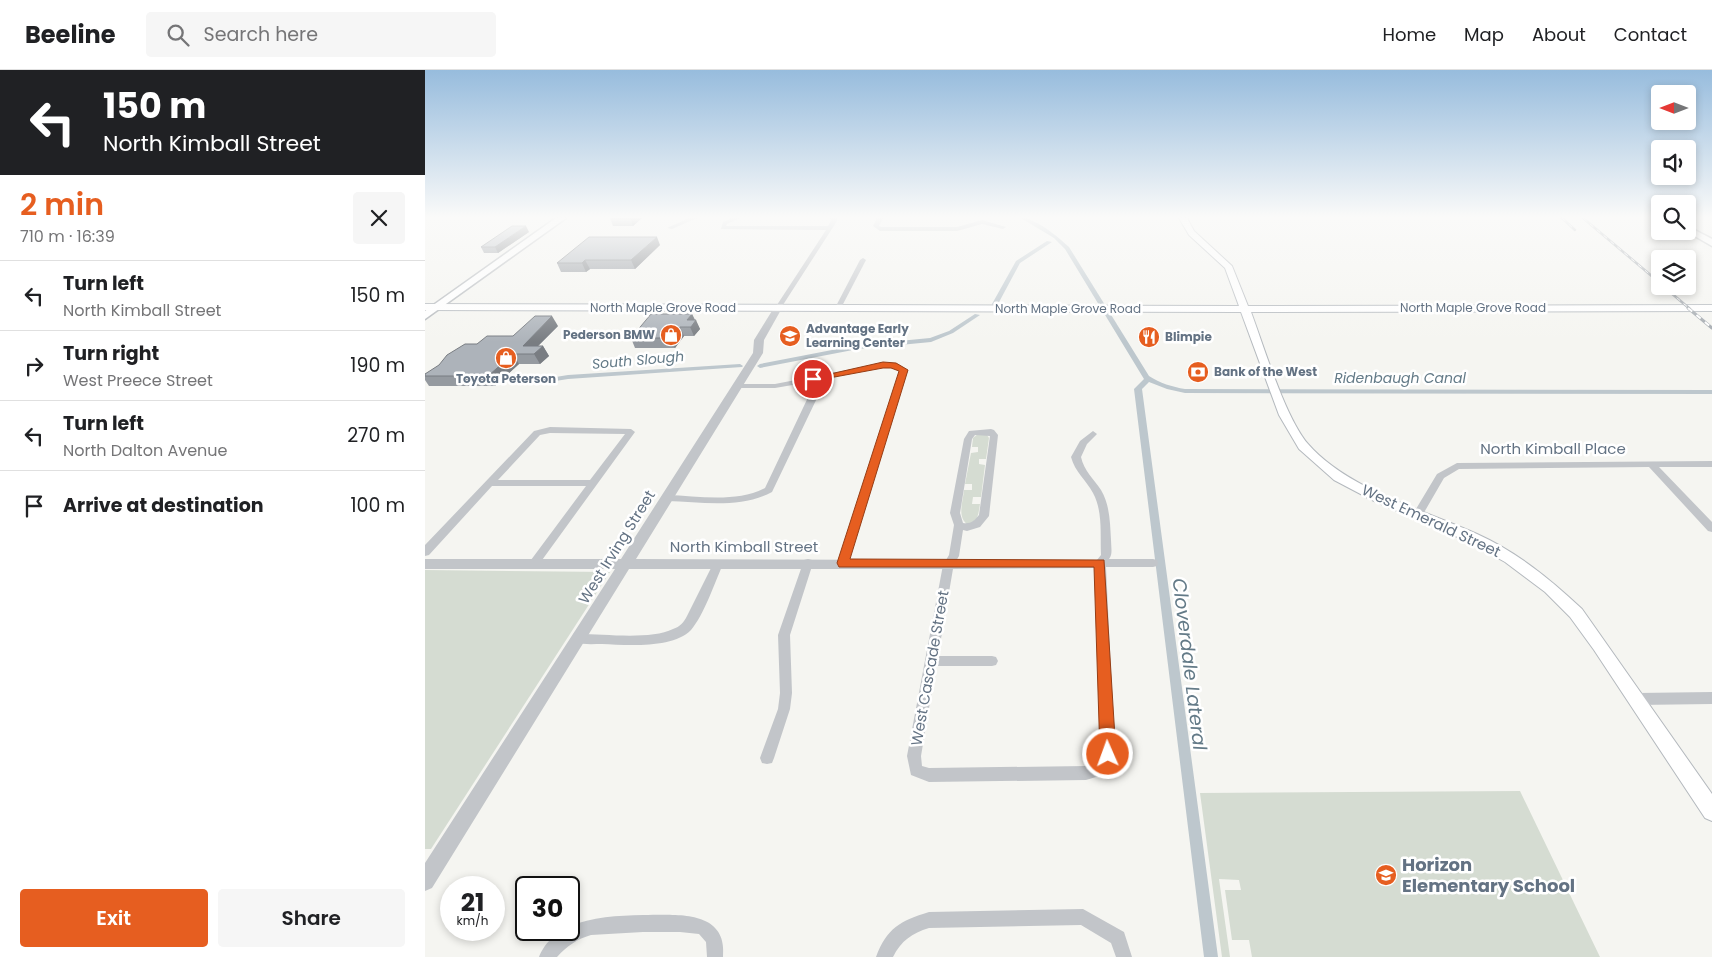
<!DOCTYPE html>
<html lang="en">
<head>
<meta charset="utf-8">
<style>
	body { margin:0; font-family:Poppins,sans-serif; background:#f6f6f6; color:#202124; height:100vh; display:flex; flex-direction:column; font-size:19px; white-space:nowrap }
	* { box-sizing:border-box; margin:0 }
	p { font-size:16px; color:#757577 }
	.icon { flex:none; width:28px; height:28px; fill:none; stroke:currentColor; stroke-width:2; stroke-linecap:round; stroke-linejoin:round }
	.map { position:relative; flex:1; overflow:hidden }
	.details { display:flex; flex-direction:column; background:#fff; width:425px }
	.details>* { flex:none }
	.hud { background:#202124; color:#fff; overflow:hidden }
	.needle { width:32px; rotate:270deg }
	.controls { position:absolute; left:1226px; top:15px; display:grid; gap:10px }
	.controls a { display:grid; place-items:center; width:45px; height:45px; border-radius:5px; background:#fff; box-shadow:0 2px 8px #0003; font-size:25px }
	.speed { position:absolute; left:15px; top:806px; display:flex; gap:10px; font-size:25px; font-weight:700; text-align:center }
	.speed>* { display:grid; place-content:center; width:65px; height:65px; border-radius:50%; background:#fff; box-shadow:0 2px 8px #0003; line-height:1 }
	.speed small { font-size:12px; font-weight:400 }
	.speed .limit { border:2px solid #111; border-radius:8px; background:#fff; color:#111 }
	.pin { position:absolute; display:grid; place-items:center; width:42px; height:42px; color:#fff; margin:-21px; border:2px solid #fff; border-radius:50%; box-shadow:0 1px 5px #0007 }
	.me { position:absolute; width:55px; margin:-28px; rotate:358deg; stroke-linejoin:round; filter:drop-shadow(0 0 4px #0008) }
	.turn { display:flex; align-items:center; gap:18px; height:105px; padding:0 20px; font-size:22px }
	.turn .icon { width:65px; height:65px; stroke-width:2.5 }
	.turn b { display:block; font-size:35px; line-height:42px }
	.round { display:grid; place-items:center; flex:none; width:52px; height:52px; border-radius:5px; background:#f6f6f6 }
	.head { display:flex; align-items:center; justify-content:space-between; height:85px; padding:0 20px }
	h1 { font-size:30px; font-weight:600; line-height:38px; color:#e65e20 }
	.button { display:flex; gap:10px; margin-top:auto; padding:10px 20px }
	.button a { flex:1; height:58px; border-radius:5px; background:#e65e20; color:#fff; font-size:20px; font-weight:600; line-height:58px; text-align:center }
	.button a+a { background:#f6f6f6; color:#202124 }
	ul { padding:0; list-style:none }
	li { display:flex; align-items:center; gap:15px; height:70px; padding:0 20px; border-top:1px solid #e0e0e0 }
	li div { flex:1 }
	li b { display:block; font-size:19px }
	li em { font-style:normal }
	header { display:flex; align-items:center; gap:30px; box-sizing:border-box; height:70px; padding:0 25px; background:#fff; border-bottom:1px solid #e0e0e0 }
	header strong { font-size:24px }
	nav { display:flex; gap:28px; margin-inline-start:auto; font-size:18px }
	.search { width:350px; height:45px; background:#f6f6f6; display:flex; align-items:center; gap:12px; box-sizing:border-box; padding:0 18px; border-radius:5px; color:#757577; font-size:19px }
	main { display:flex; flex:1; min-height:0 }
	.map>svg:first-child { display:block }
	.green { fill:#d5dcd2 }
	.lines { fill:none; stroke-linecap:round; stroke-linejoin:round }
	.canal { fill:#bdc7cd; fill-rule:evenodd }
	.secondary-casing { stroke:#b4b9be; stroke-width:2 }
	.primary-casing { stroke:#b5b9bd; stroke-width:3 }
	.minor { fill:#c2c5c9; fill-rule:evenodd }
	.tertiary { fill:#c2c5c9; fill-rule:evenodd }
	.secondary { fill:#fff; fill-rule:evenodd }
	.primary { fill:#fff; fill-rule:evenodd }
	.rail-far1-casing { stroke:#a2a8ae; stroke-width:2.5 }
	.rail-casing { stroke:#a2a8ae; stroke-width:3 }
	.rail-far1 { stroke:#fff; stroke-width:1; stroke-dasharray:4.5; stroke-linecap:butt }
	.rail { stroke:#fff; stroke-width:2; stroke-dasharray:5.5; stroke-linecap:butt }
	.wall { fill:#959aa0 }
	.shaded-wall { fill:#797d82 }
	.building { fill:#adb3ba; stroke:#797d82 }
	.route { fill:#e65e20; stroke:#963d15 }
	.labels { text-anchor:middle; stroke-width:5; stroke-linejoin:round; paint-order:stroke }
	.far-street-label { font-size:12px; fill:#637283; stroke:#fff }
	.far-poi-label { font-size:12px; font-weight:bold; fill:#637283; stroke:#fff; text-anchor:start }
	.far-water-label { font-size:14px; font-style:italic; fill:#637a87; stroke:#fff }
	.street-label { font-size:15px; fill:#637283; stroke:#fff }
	.near-poi-label { font-size:18px; font-weight:bold; fill:#637283; stroke:#fff; text-anchor:start }
	.near-water-label { font-size:19px; font-style:italic; fill:#637a87; stroke:#fff }
</style>
</head>
<body>
<header>
<strong>Beeline</strong>
<div class="search"><svg class="icon" aria-label="search" viewBox="0 0 24 24"><circle cx="10" cy="10" r="6"/><path d="M15 15l6 6"/></svg>Search here</div>
<nav><a>Home</a><a>Map</a><a>About</a><a>Contact</a></nav>
</header>
<main>
<section class="details">
<div class="hud">
<div class="turn"><svg class="icon" aria-label="left" viewBox="0 0 24 24"><path d="M17 20v-9H6M10 6l-5 5 5 5"/></svg><div><b>150 m</b>North Kimball Street</div></div>
</div>
<div class="head"><div><h1>2 min</h1><p>710 m · 16:39</p></div><a class="round"><svg class="icon" aria-label="close" viewBox="0 0 24 24"><path d="M6 6l12 12M18 6L6 18"/></svg></a></div>
<ul>
<li><svg class="icon" aria-label="left" viewBox="0 0 24 24"><path d="M17 20v-9H6M10 6l-5 5 5 5"/></svg><div><b>Turn left</b><p>North Kimball Street</p></div><em>150 m</em></li>
<li><svg class="icon" aria-label="right" viewBox="0 0 24 24"><path d="M7 20v-9h11M14 6l5 5-5 5"/></svg><div><b>Turn right</b><p>West Preece Street</p></div><em>190 m</em></li>
<li><svg class="icon" aria-label="left" viewBox="0 0 24 24"><path d="M17 20v-9H6M10 6l-5 5 5 5"/></svg><div><b>Turn left</b><p>North Dalton Avenue</p></div><em>270 m</em></li>
<li><svg class="icon" aria-label="arrive" viewBox="0 0 24 24"><path d="M6 21V4h12l-3 4 3 4H6"/></svg><div><b>Arrive at destination</b></div><em>100 m</em></li>
</ul>
<div class="button"><a>Exit</a><a>Share</a></div>
</section>
<div class="map">
<svg width="1287" height="887" viewBox="0 0 1287 887">
	<rect width="100%" height="100%" fill="#f5f5f1"/>
	<g class="green">
		<path d="M553,364L562,365L564,368L561,389H554V394L560,395L556,427H548L547,434H555C553,445 554,451 542,454C532,446 538,432 539,420H547V414H540L546,383L553,382V377H547L548,368Z"/>
		<polygon points="0,500 185,502 6,779 0,779"/>
		<polygon points="1095,721 1175,887 827,887 824,870 807,870 800,820 816,820 814,810 794,809 805,887 797,887 775,723"/>
	</g>
	<g class="lines">
		<g class="canal">
			<path d="M596,148C611,148 633,167 644,177L724,306C735,313 747,317 760,319L1287,320V324L760,323L742,319L724,312L717,319L793,887H779L709,319L719,309L640,179L629,168Z"/>
			<polygon points="622,171 627,172 595,193 573,234 568,235 567,234 591,191"/>
			<polygon points="550,244 555,245 528,263 506,272 433,279 335,298 332,296 335,294 433,275 505,268 524,261"/>
			<polygon points="315,294 318,296 317,297 143,309 112,314 109,312 112,310 143,305"/>
		</g>
		<g class="secondary-casing">
			<path id="secondary" d="M754,148H762L769,161L807,196L823,236L1287,235V241L826,242C839,277 860,347 883,374C922,419 999,440 1052,464C1092,482 1125,509 1157,539L1287,724V751L1280,748L1169,580L1145,547L1120,522L1080,492L1044,472L947,430L909,410L874,379L854,345L816,242L0,240V234L814,236L800,198L764,165Z"/>
		</g>
		<g class="primary-casing">
			<g id="primary">
				<polygon points="131,148 141,148 0,249 0,241"/>
				<polygon points="1262,156 1287,169 1287,176 1261,161"/>
			</g>
		</g>
		<g class="minor">
			<polygon points="264,148 272,148 247,159 242,158"/>
			<polygon points="307,148 315,148 302,154 301,156 403,156 406,151 405,148 411,148 412,151 356,238 353,240 350,238 401,160 296,159 298,152"/>
			<polygon points="452,148 458,148 454,156 456,157 532,157 557,150 581,157 578,159 557,154 532,161 455,161 448,156"/>
			<polygon points="438,188 441,190 416,238 411,239 410,238 435,190"/>
			<path d="M458,293H471L483,300L422,496H414L413,493L475,301L467,297H458L392,310L395,319L393,326L347,422C315,439 277,432 242,431L237,428L242,425C274,426 311,433 340,418L387,319L385,312L350,318H310V314H350Z"/>
			<path d="M125,357L206,359L210,362L112,497H104L103,494L161,416H67L4,485L0,486V475L109,361ZM125,363L200,364L165,410H73L115,365Z"/>
			<path d="M566,359L569,360L573,365L564,446L555,457L542,461L538,460L534,486L531,491L672,490L676,485C675,465 678,441 668,423C661,410 650,402 646,387L655,371L668,361L672,364L662,374L656,387C659,401 669,409 676,420C685,435 685,453 686,470C686,477 688,484 684,489H728L732,490L733,493L732,496L728,497H681L690,684L681,704L661,710L504,712L486,705L482,686L518,495L524,485L529,455L525,443L539,369L544,361ZM550,365L565,366L554,445C549,451 546,454 538,453L535,443L547,369ZM670,498L676,684L671,694L661,696L504,698L497,696L496,686L511,596H567L571,595L573,591L571,587L567,586H513L528,499Z"/>
			<polygon points="1287,391 1287,397 1234,397 1287,452 1287,462 1283,461 1224,397 1034,399 1019,408 997,446 993,447 988,444 1012,404 1032,393"/>
			<polygon points="383,489 387,490 388,493 365,565 367,623 365,639 349,688 347,693 342,694 337,693 335,688 353,639 355,623 353,565 378,493 379,490"/>
			<path d="M293,490L297,491L298,494C290,512 279,545 266,560C248,579 201,575 177,574C168,574 158,575 150,572L148,569L150,566L154,564C180,564 226,570 248,559C255,557 259,552 262,546L288,494L289,491Z"/>
			<polygon points="1287,622 1287,634 1212,635 1207,633 1206,629 1207,625 1212,623"/>
			<path d="M658,839L699,862L707,887H691L686,873L656,855L504,858C487,863 476,871 468,887H451C462,858 475,851 504,842Z"/>
			<path d="M218,845C250,845 303,839 298,887H282L281,872L274,864L255,862H218L166,865C152,869 142,876 132,887H114C118,876 131,860 144,860V857C167,846 193,846 218,845Z"/>
		</g>
		<polygon class="tertiary" points="353,235 357,238 339,270 338,283 211,489 523,490 528,491 530,495 528,499 204,499 7,818 0,821 0,793 190,499 0,499 0,489 196,489 328,283 329,270 350,236"/>
		<use href="#secondary" class="secondary"/>
		<use href="#primary" class="primary"/>
		<g class="rail-far1-casing">
			<g id="rail-far1">
				<polyline points="1137,148 1150,160"/>
				<polyline points="1158,148 1235,213"/>
				<polyline points="1238,216 1265,239"/>
			</g>
		</g>
		<g class="rail-casing">
			<polyline id="rail" points="1263,238 1287,258"/>
		</g>
		<use href="#rail-far1" class="rail-far1"/>
		<use href="#rail" class="rail"/>
	</g>
	<g class="wall">
		<polygon points="185,148 217,148 208,156 188,156"/>
		<polygon points="104,162 73,183 59,183 56,177"/>
		<polygon points="235,175 210,199 165,199 161,202 136,202 132,193"/>
		<polygon points="267,244 275,259 269,266 259,266 250,278 210,278 206,268"/>
		<polygon points="133,256 113,276 118,276 124,286 115,294 94,294 70,316 4,316 0,310 0,304 88,266"/>
	</g>
	<g class="shaded-wall">
		<polygon points="205,148 217,148 208,156"/>
		<polygon points="101,156 104,162 73,183 70,177"/>
		<polygon points="232,167 235,175 210,199 206,190"/>
		<polygon points="160,190 165,199 161,202 157,193"/>
		<polygon points="267,244 270,251 271,250 275,259 269,266 262,250"/>
		<polygon points="127,246 133,256 105,284 98,276"/>
		<polygon points="255,257 259,266 250,278 246,268"/>
		<polygon points="118,276 124,286 115,294 109,284"/>
		<polygon points="88,284 94,294 70,316 63,306"/>
	</g>
	<g class="building">
		<polygon points="87,156 101,156 70,177 56,177"/>
		<polygon points="164,167 232,167 206,190 160,190 157,193 132,193"/>
		<polygon points="226,244 267,244 262,250 271,250 266,257 255,257 246,268 206,268"/>
		<polygon points="110,246 127,246 98,276 118,276 109,284 88,284 63,306 0,306 0,304 14,295 22,285 40,274 52,274 62,266 88,266"/>
	</g>
	<linearGradient id="sky" x2="0" y2="1"><stop stop-color="#97bcdd"/><stop offset="0.54" stop-color="#fafaf9"/><stop offset="1" stop-color="#fafaf9" stop-opacity="0"/></linearGradient>
	<rect width="1287" height="272" fill="url(#sky)"/>
	<polygon class="route" points="458,292 471,293 483,300 425,489 679,490 691,684 688,689 683,691 677,689 675,684 669,497 414,497 412,493 474,301 466,298 458,298 388,311 383,309"/>
	<defs>
		<g id="shop-disc" transform="scale(1.125)"><circle r="9.5" fill="#e65e20" stroke="#fff"/><path d="M-5-2.5h2.3a2.7 3.5 0 0 1 5.4 0H5L5.5 6h-11ZM-1.5-2.5h3a1.5 2.3 0 0 0-3 0Z" fill="#fff"/></g>
		<g id="school-disc" transform="scale(1.125)"><circle r="9.5" fill="#e65e20" stroke="#fff"/><path d="M0-5L7-2L0 1L-7-2ZM-4 1L0 2.5L4 1V4Q0 6-4 4Z" fill="#fff"/></g>
		<g id="restaurant-disc" transform="scale(1.125)"><circle r="9.5" fill="#e65e20" stroke="#fff"/><path d="M-5-6h1v4h1v-4h1v4h1v-4h1v5L-1.5 .5V6h-2V.5L-5-1ZM5-6V6H3V1.5H1.5Q1.5-4 5-6Z" fill="#fff"/></g>
		<g id="bank-disc" transform="scale(1.125)"><circle r="9.5" fill="#e65e20" stroke="#fff"/><path d="M-6-4H6V4H-6ZM0-2.3a2.3 2.3 0 1 0 0 4.6a2.3 2.3 0 1 0 0-4.6Z" fill="#fff"/></g>
	</defs>
	<g fill-rule="evenodd">
		<use href="#shop-disc" x="246" y="265"/>
		<use href="#school-disc" x="365" y="266"/>
		<use href="#restaurant-disc" x="724" y="267"/>
		<use href="#shop-disc" x="81" y="288"/>
		<use href="#bank-disc" x="773" y="302"/>
		<use href="#school-disc" x="961" y="805"/>
	</g>
	<g class="labels">
		<g class="far-street-label">
			<text x="238" y="242">North Maple Grove Road</text>
			<text x="1048" y="242">North Maple Grove Road</text>
			<text x="643" y="243">North Maple Grove Road</text>
		</g>
		<g class="far-poi-label">
			<text x="381" y="263">Advantage Early<tspan x="381" dy="14">Learning Center</tspan></text>
			<text x="230" y="269" text-anchor="end">Pederson BMW</text>
			<text x="740" y="271">Blimpie</text>
			<text x="789" y="306">Bank of the West</text>
			<text x="81" y="313" text-anchor="middle">Toyota Peterson</text>
		</g>
		<g class="far-water-label">
			<text transform="translate(213 290) rotate(-5)" y="5">South Slough</text>
			<text x="975" y="313">Ridenbaugh Canal</text>
		</g>
		<g class="street-label">
			<text x="1128" y="384">North Kimball Place</text>
			<text transform="translate(1006 451) rotate(25)" y="5">West Emerald Street</text>
			<text transform="translate(192 477) rotate(-58)" y="5">West Irving Street</text>
			<text x="319" y="482">North Kimball Street</text>
			<text transform="translate(505 598) rotate(-80)" y="5">West Cascade Street</text>
		</g>
		<g class="near-poi-label">
			<text x="977" y="801">Horizon<tspan x="977" dy="21">Elementary School</tspan></text>
		</g>
		<g class="near-water-label">
			<text transform="translate(765 594) rotate(83)" y="7">Cloverdale Lateral</text>
		</g>
	</g>
</svg>
<div class="controls">
<a><svg class="needle" viewBox="-14 -14 28 28"><path d="M0-13l5 13h-10z" fill="#e53935"/><path d="M0 13l5-13h-10z" fill="#757577"/></svg></a>
<a><svg class="icon" aria-label="sound" viewBox="0 0 24 24"><path d="M4 9h4l5-4v14l-5-4H4zM17 9q2 3 0 6"/></svg></a>
<a><svg class="icon" aria-label="search" viewBox="0 0 24 24"><circle cx="10" cy="10" r="6"/><path d="M15 15l6 6"/></svg></a>
<a><svg class="icon" aria-label="layers" viewBox="0 0 24 24"><path d="M12 4l9 5-9 5-9-5zM3 14l9 5 9-5"/></svg></a>
</div>
<div class="speed"><div>21<small>km/h</small></div><div class="limit">30</div></div>
<div class="pin" style="left:388px;top:309px;background:#d93025"><svg class="icon" aria-label="arrive" viewBox="0 0 24 24"><path d="M6 21V4h12l-3 4 3 4H6"/></svg></div>
<svg class="me" style="left:683px;top:684px" viewBox="-20 -20 40 40"><circle r="17" fill="#e65e20" stroke="#fff" stroke-width="3"/><path d="M0-11L8 9 0 5-8 9z" fill="#fff"/></svg>
</div>
</main>
</body>
</html>
